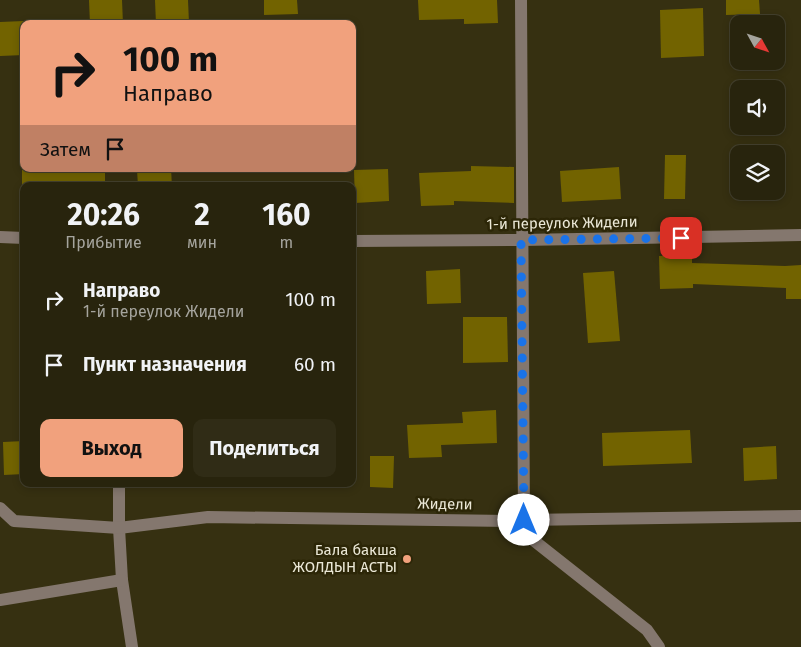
<!DOCTYPE html>
<html lang="ru">
<head>
<meta charset="utf-8">
<style>
	body { margin:0; font-family:"Fira Sans",sans-serif; background:#302c16; color:#f1f3f6; height:100vh; display:flex; flex-direction:column; font-size:19px; white-space:nowrap }
	* { box-sizing:border-box; margin:0 }
	p { font-size:16px; color:#a5a49d }
	.icon { flex:none; width:28px; height:28px; fill:none; stroke:currentColor; stroke-width:2; stroke-linecap:round; stroke-linejoin:round }
	.map { position:relative; flex:1; overflow:hidden }
	.sheet { position:absolute; left:20px; top:182px; width:336px; height:305px; display:flex; flex-direction:column; background:#28240d; border-radius:10px; box-shadow:0 2px 8px #0003,0 0 0 1px #44412e }
	.sheet>* { flex:none }
	.top-card { position:absolute; left:20px; top:20px; width:336px; height:152px; border-radius:10px; box-shadow:0 2px 8px #0003,0 0 0 1px #44412e; background:#f1a17d; color:#111; overflow:hidden }
	.needle { width:32px; rotate:130deg }
	.tools { position:absolute; left:730px; top:15px; display:grid; gap:10px }
	.tools a { display:grid; place-items:center; width:55px; height:55px; border-radius:10px; background:#28240d; box-shadow:0 2px 8px #0003,0 0 0 1px #44412e; font-size:25px }
	.pin { position:absolute; display:grid; place-items:center; width:42px; height:42px; color:#fff; margin:-21px; border-radius:10px; box-shadow:0 2px 8px #0006 }
	.me { position:absolute; width:55px; margin:-28px; rotate:0deg; stroke-linejoin:round; filter:drop-shadow(0 0 4px #0008) }
	.turn { display:flex; align-items:center; gap:18px; height:105px; padding:0 20px; font-size:22px }
	.turn .icon { width:65px; height:65px; stroke-width:2.5 }
	.turn b { display:block; font-size:35px; line-height:42px }
	.then { display:flex; align-items:center; height:48px; padding:0 20px; background:#0003; gap:10px; font-size:19px }
	.eta { display:flex; justify-content:space-evenly; align-items:center; height:85px; text-align:center }
	.eta b { font-size:30px; font-weight:700; line-height:35px }
	.action { display:flex; gap:10px; margin-top:auto; padding:10px 20px }
	.action a { flex:1; height:58px; border-radius:10px; background:#f1a17d; color:#111; font-size:20px; font-weight:700; line-height:58px; text-align:center }
	.action a+a { background:#302c16; color:#f1f3f6 }
	ul { padding:0; list-style:none }
	li { display:flex; align-items:center; gap:15px; height:65px; padding:0 20px }
	li div { flex:1 }
	li b { display:block; font-size:19px }
	li em { font-style:normal }
	.map>svg:first-child { display:block }
	.building { fill:#726300 }
	.lines { fill:none; stroke-linecap:round; stroke-linejoin:round }
	.minor { stroke:#84776e; stroke-width:12 }
	.route { stroke:#1a73e8; stroke-width:9; stroke-dasharray:0 16.2 }
	.poi-dot { fill:#f1a17d; stroke:#2c2607; stroke-width:2 }
	.labels { text-anchor:middle; stroke-width:5; stroke-linejoin:round; paint-order:stroke }
	.street-label { font-size:15px; fill:#ebe8d7; stroke:#2c2607 }
	.poi-label { font-size:15px; fill:#ebe8d7; stroke:#2c2607; text-anchor:end }
</style>
</head>
<body>
<div class="map">
<svg width="801" height="647" viewBox="0 0 801 647">
	<rect width="100%" height="100%" fill="#363011"/>
	<g class="building">
		<polygon points="89,0 122,0 123,24 90,24"/>
		<polygon points="155,0 188,0 189,23 156,24"/>
		<polygon points="264,0 297,0 298,14 264,15"/>
		<polygon points="418,0 497,0 498,23 464,24 464,19 419,20"/>
		<polygon points="726,0 759,0 760,14 726,15"/>
		<polygon points="703,8 704,56 661,58 660,10"/>
		<polygon points="24,21 24,55 0,56 0,22"/>
		<polygon points="665,155 686,155 685,199 664,199"/>
		<polygon points="471,166 514,167 514,203 454,201 454,205 421,206 419,173 471,171"/>
		<polygon points="619,167 621,199 562,202 560,171"/>
		<polygon points="61,169 105,169 105,186 22,186 22,170"/>
		<polygon points="171,169 172,186 138,186 137,170"/>
		<polygon points="388,169 389,201 355,203 354,170"/>
		<polygon points="692,255 692,263 785,266 801,265 801,299 786,299 786,288 693,284 693,288 660,289 659,256"/>
		<polygon points="460,269 461,303 427,304 426,271"/>
		<polygon points="614,271 620,341 588,343 583,273"/>
		<polygon points="463,317 507,317 508,362 463,363"/>
		<polygon points="496,410 497,443 441,445 442,457 409,458 407,425 463,423 462,412"/>
		<polygon points="690,430 692,463 603,466 602,433"/>
		<polygon points="24,441 24,474 4,475 3,442"/>
		<polygon points="776,446 777,479 744,481 743,448"/>
		<polygon points="370,456 394,456 393,488 370,487"/>
	</g>
	<g class="lines">
		<g class="minor">
			<polyline points="521,0 524,520"/>
			<polyline points="0,237 24,238"/>
			<polyline points="352,241 521,240 801,235"/>
			<polyline points="119,484 119,528 122,580 132,647"/>
			<polyline points="0,508 14,521 119,528 208,517 509,521 524,520 801,516"/>
			<polyline points="509,521 647,630 659,647"/>
			<polyline points="0,600 122,580"/>
		</g>
	</g>
	<g class="lines">
		<polyline class="route" points="524,520 521,240 681,238"/>
	</g>
	<circle class="poi-dot" cx="407" cy="559" r="5"/>
	<g class="labels">
		<g class="street-label">
			<text transform="translate(562 223) rotate(-1)" y="5">1-й переулок Жидели</text>
			<text transform="translate(445 504) rotate(1)" y="5">Жидели</text>
		</g>
		<g class="poi-label">
			<text x="397" y="555">Бала бакша<tspan x="397" dy="17">ЖОЛДЫН АСТЫ</tspan></text>
		</g>
	</g>
</svg>
<div class="tools">
<a><svg class="needle" viewBox="-14 -14 28 28"><path d="M0-13l5 13h-10z" fill="#e53935"/><path d="M0 13l5-13h-10z" fill="#a5a49d"/></svg></a>
<a><svg class="icon" aria-label="sound" viewBox="0 0 24 24"><path d="M4 9h4l5-4v14l-5-4H4zM17 9q2 3 0 6"/></svg></a>
<a><svg class="icon" aria-label="layers" viewBox="0 0 24 24"><path d="M12 4l9 5-9 5-9-5zM3 14l9 5 9-5"/></svg></a>
</div>
<div class="pin" style="left:681px;top:238px;background:#d93025"><svg class="icon" aria-label="arrive" viewBox="0 0 24 24"><path d="M6 21V4h12l-3 4 3 4H6"/></svg></div>
<svg class="me" style="left:524px;top:520px" viewBox="-20 -20 40 40"><circle r="19" fill="#fff"/><path d="M0-13L10 11 0 6-10 11z" fill="#1a73e8"/></svg>
<div class="top-card">
<div class="turn"><svg class="icon" aria-label="right" viewBox="0 0 24 24"><path d="M7 20v-9h11M14 6l5 5-5 5"/></svg><div><b>100 m</b>Направо</div></div>
<div class="then">Затем<svg class="icon" aria-label="arrive" viewBox="0 0 24 24"><path d="M6 21V4h12l-3 4 3 4H6"/></svg></div>
</div>
<section class="sheet">
<div class="eta">
<div><b>20:26</b><p>Прибытие</p></div>
<div><b>2</b><p>мин</p></div>
<div><b>160</b><p>m</p></div>
</div>
<ul>
<li><svg class="icon" aria-label="right" viewBox="0 0 24 24"><path d="M7 20v-9h11M14 6l5 5-5 5"/></svg><div><b>Направо</b><p>1-й переулок Жидели</p></div><em>100 m</em></li>
<li><svg class="icon" aria-label="arrive" viewBox="0 0 24 24"><path d="M6 21V4h12l-3 4 3 4H6"/></svg><div><b>Пункт назначения</b></div><em>60 m</em></li>
</ul>
<div class="action"><a>Выход</a><a>Поделиться</a></div>
</section>
</div>
</body>
</html>
